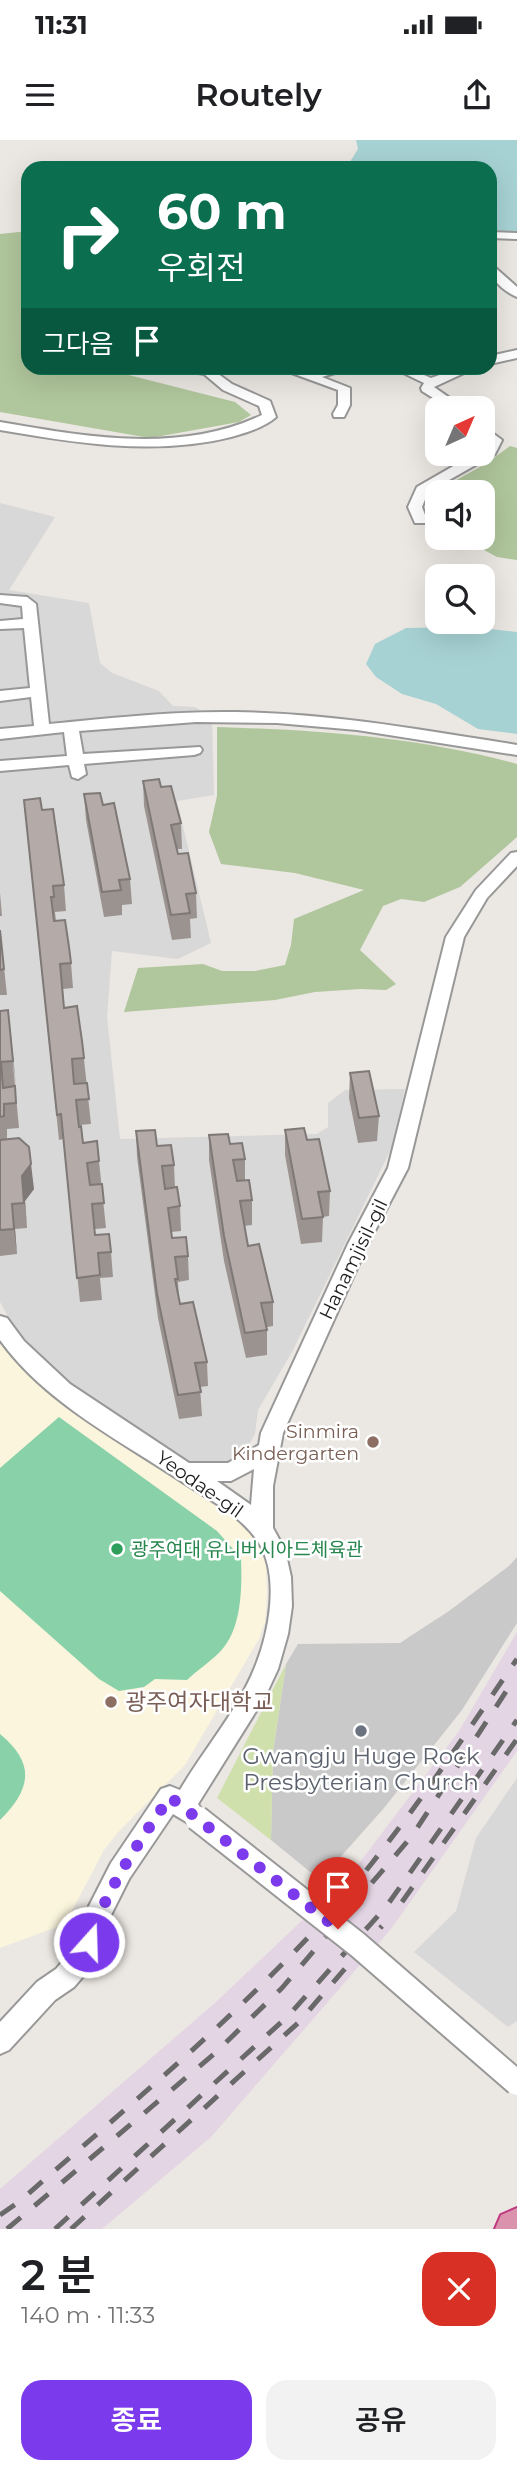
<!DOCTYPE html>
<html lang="ko">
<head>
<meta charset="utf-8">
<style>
	body { margin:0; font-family:Montserrat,"Noto Sans KR",sans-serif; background:#f2f2f2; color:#202124; height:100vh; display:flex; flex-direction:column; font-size:26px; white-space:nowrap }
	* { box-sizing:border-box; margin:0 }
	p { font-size:23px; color:#757577 }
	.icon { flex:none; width:38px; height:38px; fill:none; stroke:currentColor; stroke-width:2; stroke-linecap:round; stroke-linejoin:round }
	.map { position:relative; height:2089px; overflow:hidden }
	.details { display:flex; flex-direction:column; background:#fff; flex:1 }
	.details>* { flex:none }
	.top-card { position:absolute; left:21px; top:21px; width:476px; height:214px; border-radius:21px; box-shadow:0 7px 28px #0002; background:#0b6e4f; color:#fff; overflow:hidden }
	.needle { width:46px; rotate:44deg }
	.controls { position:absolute; left:425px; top:256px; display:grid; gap:14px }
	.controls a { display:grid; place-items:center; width:70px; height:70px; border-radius:14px; background:#fff; box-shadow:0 7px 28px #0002; font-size:35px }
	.pin { position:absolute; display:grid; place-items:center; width:60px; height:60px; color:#fff; margin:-72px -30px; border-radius:50% 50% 50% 0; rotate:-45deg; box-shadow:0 0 7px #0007 }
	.pin .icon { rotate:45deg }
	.me { position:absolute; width:77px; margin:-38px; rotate:20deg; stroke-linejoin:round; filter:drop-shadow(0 0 5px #0008) }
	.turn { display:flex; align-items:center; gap:24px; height:147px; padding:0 21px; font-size:32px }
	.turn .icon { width:91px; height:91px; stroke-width:2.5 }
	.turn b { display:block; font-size:49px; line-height:60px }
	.then { display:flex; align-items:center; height:66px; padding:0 21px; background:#0003; gap:14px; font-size:26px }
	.round { display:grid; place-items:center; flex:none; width:74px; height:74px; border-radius:21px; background:#f2f2f2 }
	.overview { display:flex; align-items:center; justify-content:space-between; height:119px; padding:0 21px }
	h1 { font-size:42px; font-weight:600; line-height:52px }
	.cta { display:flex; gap:14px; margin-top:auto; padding:14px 21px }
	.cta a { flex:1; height:80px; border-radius:21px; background:#7c3aed; color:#fff; font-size:28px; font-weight:600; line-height:80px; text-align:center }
	.cta a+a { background:#f2f2f2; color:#202124 }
	.status { display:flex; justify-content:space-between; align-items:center; height:49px; padding:0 35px; background:#fff; direction:ltr }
	.status svg { height:19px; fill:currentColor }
	header { display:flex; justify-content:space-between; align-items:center; height:91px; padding:0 21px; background:#fff; font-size:32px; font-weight:600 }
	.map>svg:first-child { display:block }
	.residential { fill:#d9d8d8 }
	.industrial { fill:#e4d5e4 }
	.education { fill:#faf5dc }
	.religious { fill:#c9c9c9 }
	.grass { fill:#d0e0ad }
	.forest { fill:#b0c69c }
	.pitch { fill:#89d1a8 }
	.water { fill:#a7d2d4 }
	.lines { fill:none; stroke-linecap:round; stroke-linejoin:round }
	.minor-casing { stroke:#989898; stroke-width:4 }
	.highway-casing { stroke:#c03980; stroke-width:4 }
	.minor { fill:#fff; fill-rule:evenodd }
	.highway { fill:#da92ad; fill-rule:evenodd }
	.rail { stroke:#696969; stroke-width:5; stroke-dasharray:18 18; stroke-linecap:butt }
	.minor-bridge-casing { stroke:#989898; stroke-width:28; stroke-linecap:butt }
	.minor-bridge { stroke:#fff; stroke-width:24 }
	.wall { fill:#9b9390 }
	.shaded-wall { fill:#7e7876 }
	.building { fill:#b4aba8; stroke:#7e7876; stroke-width:2 }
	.route { stroke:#7c3aed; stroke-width:12; stroke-dasharray:0 21.6 }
	.education-dot { fill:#8d6e63; stroke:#fff; stroke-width:2.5 }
	.leisure-dot { fill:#2e9e5b; stroke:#fff; stroke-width:2.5 }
	.worship-dot { fill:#6b7280; stroke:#fff; stroke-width:2.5 }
	.labels { text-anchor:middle; stroke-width:5; stroke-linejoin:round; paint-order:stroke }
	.street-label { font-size:19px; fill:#1b1b1b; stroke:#fff }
	.education-label { font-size:19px; fill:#785e54; stroke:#fff; text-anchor:end }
	.leisure-label { font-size:19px; fill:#27864d; stroke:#fff; text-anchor:start }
	.near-education-label { font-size:23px; fill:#785e54; stroke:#fff; text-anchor:start }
	.near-worship-label { font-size:23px; fill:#5b616d; stroke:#fff }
</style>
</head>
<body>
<div class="status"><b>11:31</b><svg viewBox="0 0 49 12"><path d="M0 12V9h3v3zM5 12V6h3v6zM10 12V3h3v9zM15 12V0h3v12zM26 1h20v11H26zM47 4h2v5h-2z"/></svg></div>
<header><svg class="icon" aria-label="menu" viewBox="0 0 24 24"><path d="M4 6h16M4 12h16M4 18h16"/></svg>Routely<svg class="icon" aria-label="share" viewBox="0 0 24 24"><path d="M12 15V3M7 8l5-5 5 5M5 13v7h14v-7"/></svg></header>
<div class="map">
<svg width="517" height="2089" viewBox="0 0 517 2089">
	<rect width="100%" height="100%" fill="#ebe7e2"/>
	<g class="residential">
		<polygon points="0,363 55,377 9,450 89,463 100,523 112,533 159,551 173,566 195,567 212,578 214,655 177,661 211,803 178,819 112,811 107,877 120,999 317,994 328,987 328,963 345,950 405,949 393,1005 292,1212 258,1270 255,1294 246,1310 231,1322 213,1328 188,1325 83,1253 30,1207 11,1182 0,1162"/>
		<polygon points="517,1638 517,1881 508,1887 414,1812 456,1771 476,1698"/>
	</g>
	<polygon class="industrial" points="517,1492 517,1611 391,1789 211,1997 102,2089 0,2089 0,2049 216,1862 351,1734 459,1591"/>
	<polygon class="education" points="0,1197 68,1266 245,1386 259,1403 266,1426 267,1455 265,1482 259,1499 185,1625 120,1690 104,1710 65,1784 0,1808"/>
	<polygon class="religious" points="517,1417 517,1483 462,1570 384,1668 320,1740 271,1700 273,1612 286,1524 298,1504 400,1503 449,1471 509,1426"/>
	<polygon class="grass" points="286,1524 273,1612 271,1700 217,1658"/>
	<g class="forest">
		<polygon points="28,91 28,228 101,228 235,262 251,275 239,282 150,298 0,272 0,94"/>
		<polygon points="510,306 517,308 517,420 497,417 460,397 483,397 483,352 441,352 442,348 487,323"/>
		<path d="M217,587C319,590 418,597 517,624V697L460,747L424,762L401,759L383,766L360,810L396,844L386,850L360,849L315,852L275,860L124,872L138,828L203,824L222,831H255L285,825L291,805L294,779L364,750L295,733L221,724L209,692L217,656Z"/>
	</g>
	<g class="pitch">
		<path d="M59,1277L217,1391L241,1418C242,1446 242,1484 224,1507C215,1519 198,1529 187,1540L155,1539L144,1547L119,1551L99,1539L0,1451V1328Z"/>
		<path d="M0,1594C36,1624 31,1649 0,1680Z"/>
	</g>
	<g class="water">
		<polygon points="356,0 517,0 517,93 490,89 490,28 350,28 348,25 358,9"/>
		<polygon points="472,487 517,492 517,594 478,589 436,564 402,554 376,537 366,524 375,504 406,488"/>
	</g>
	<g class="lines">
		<g class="minor-casing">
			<g id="minor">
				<polygon points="490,92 517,93 517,99 490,98"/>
				<path d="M490,123L517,147V157C502,150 490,140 490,123Z"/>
				<polygon points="517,210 517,218 490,224 490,216"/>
				<path d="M197,228H247L241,232L217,233L232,244L270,261L276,277C265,287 246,293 231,297C155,316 76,303 0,290V282C87,297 180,314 262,275L259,266L223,250L204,234L198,233Z"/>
				<path d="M278,228C289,227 297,230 307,232C314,233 333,228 343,228L341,231L322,237L350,248V265L344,277H334L333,274L338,265V250Z"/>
				<polygon points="393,228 408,228 431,238 459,228 475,228 434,247 464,268 449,268 422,251 421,248 424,243"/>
				<polygon points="483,286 502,300 495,314 428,352 422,367 427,380 425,383 415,383 408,367 417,347 476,313 483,313 488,301 483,297"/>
				<path d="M0,455L27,457L36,464L49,584C111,578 173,571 236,572C330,573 424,590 517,605V615L357,590L277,583L196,582L79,591L83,614L200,607L202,610L200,613L194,615L84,624L86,634L78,639L72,637L69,625L0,631V621L67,616L64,592L0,599V589L34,586L31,557L0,561V551L30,548L24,488L0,489V481L23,479L22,466L0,463Z"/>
				<path d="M517,712V726L487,758L464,797L408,1028L368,1104L283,1293L273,1346V1388L285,1410L291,1437L292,1466L288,1494L278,1529L265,1557L198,1664L205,1675L202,1683L193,1686L173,1674L129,1739L109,1779L93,1825L74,1847L55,1860L9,1910L0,1914V1882L37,1842L56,1829L74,1808L89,1766L111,1723L161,1649L170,1646L180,1650C204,1609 237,1572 255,1527C269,1493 280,1437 259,1403C242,1376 210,1360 184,1343C121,1301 45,1263 0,1200V1176L7,1178L24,1201L70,1244L189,1323H228L259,1305L261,1293L348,1104L388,1028L446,797L476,750L511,713ZM254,1329L251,1365L217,1341H231Z"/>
			</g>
		</g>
		<g class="highway-casing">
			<polygon id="highway" points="517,2068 517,2089 495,2089 501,2075"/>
		</g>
		<use href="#minor" class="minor"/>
		<use href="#highway" class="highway"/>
		<g class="rail">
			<polyline points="402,1762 517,1599"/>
			<path d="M0,2075L20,2061C120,1973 223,1889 314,1791C391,1708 453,1612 517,1519"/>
			<polyline points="7,2089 214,1914 282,1848 412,1696 507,1550"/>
			<polyline points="55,2089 288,1876 386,1767 517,1580"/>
			<polyline points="71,2089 298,1883 382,1786"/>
		</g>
		<g class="minor-bridge-casing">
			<polyline id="minor-bridge" points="197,1678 358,1805 517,1943"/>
		</g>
		<use href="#minor-bridge" class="minor-bridge"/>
	</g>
	<g class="wall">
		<polygon points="143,641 161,647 181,683 182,709 177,709 178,714 196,753 197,778 190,779 191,798 172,800 144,666"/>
		<polygon points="84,654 103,665 130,739 132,764 122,765 122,775 104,777 86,680"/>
		<polygon points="24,660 42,670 64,745 66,771 55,772 56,781 71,823 73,848 63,849 64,868 82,901 91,984 79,985 83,1003 99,1021 106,1088 95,1089 95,1095 111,1112 113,1137 100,1138 102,1160 80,1162 63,999 59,1000"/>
		<polygon points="0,753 2,776 0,776"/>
		<polygon points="0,790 7,855 0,855"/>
		<polygon points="8,870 19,988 7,989 7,999 34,1049 25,1061 27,1088 15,1089 17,1114 0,1116 0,871"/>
		<polygon points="350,933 379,976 377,1001 358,1003 349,958"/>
		<polygon points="285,990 307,1000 330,1051 329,1076 323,1077 322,1102 301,1104 285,1015"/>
		<polygon points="136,991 157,1006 174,1025 175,1048 180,1066 181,1091 171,1092 172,1098 188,1116 189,1140 178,1142 179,1159 180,1164 207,1222 208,1246 200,1247 202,1276 179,1279 158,1178 137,1017"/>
		<polygon points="209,995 245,1019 245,1041 252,1060 252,1085 244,1086 248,1106 273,1162 273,1186 267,1187 267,1215 246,1218 224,1121 209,1020"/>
	</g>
	<g class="shaded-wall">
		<polygon points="8,870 11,895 16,946 13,921"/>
		<polygon points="29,1007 34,1049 25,1061 27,1088 22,1036"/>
		<polygon points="12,1064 15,1089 17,1114 14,1089"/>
	</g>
	<g class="building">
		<polygon points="159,639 161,647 171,646 181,683 171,685 178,714 188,713 196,753 186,754 190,773 171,775 143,641"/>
		<polygon points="100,653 103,665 114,663 130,739 119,740 121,750 102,752 84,654"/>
		<polygon points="40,658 42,670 53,669 64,745 53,746 54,757 51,757 54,781 65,780 69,807 71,823 60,824 64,868 77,866 82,901 84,918 72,919 74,944 87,943 89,959 76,960 79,987 81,986 83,1003 97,1001 99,1021 87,1023 90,1045 102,1044 104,1063 92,1064 95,1095 109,1094 111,1112 98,1113 100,1135 77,1138 61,974 57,975 24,660"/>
		<polygon points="0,790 4,829 0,830"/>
		<polygon points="8,870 13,921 1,922 3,948 15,946 16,963 4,964 4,976 0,977 0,871"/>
		<polygon points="369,931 379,976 359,978 350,933"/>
		<polygon points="304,988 307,1000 319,999 330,1051 318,1052 323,1077 302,1079 285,990"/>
		<polygon points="155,990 157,1006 171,1005 174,1025 162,1026 165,1049 177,1047 180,1066 168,1068 172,1098 186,1097 188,1116 175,1117 178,1139 175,1139 180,1164 193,1162 207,1222 195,1223 201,1252 178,1255 157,1154 136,991"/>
		<polygon points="228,994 230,1004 242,1003 245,1019 233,1020 237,1041 249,1040 252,1060 240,1061 248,1106 259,1104 273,1162 261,1163 267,1190 245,1193 224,1096 209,995"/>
		<polygon points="19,998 29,1007 31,1024 22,1036 24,1063 12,1064 14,1089 0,1090 0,1000"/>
	</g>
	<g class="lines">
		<path class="route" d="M89,1802C107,1748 138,1703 170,1657L338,1789"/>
	</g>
	<g class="education-dot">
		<circle cx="373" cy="1302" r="7"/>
		<circle cx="111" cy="1562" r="7"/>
	</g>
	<circle class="leisure-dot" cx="117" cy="1409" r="7"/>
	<circle class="worship-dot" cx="361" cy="1591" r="7"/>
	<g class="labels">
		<g class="street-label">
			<text transform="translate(353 1119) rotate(-64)" y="7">Hanamjisil-gil</text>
			<text transform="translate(200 1344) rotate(35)" y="7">Yeodae-gil</text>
		</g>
		<g class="education-label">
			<text x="359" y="1298">Sinmira<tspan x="359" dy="22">Kindergarten</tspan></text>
		</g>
		<g class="leisure-label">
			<text x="131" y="1416">광주여대 유니버시아드체육관</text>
		</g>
		<g class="near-education-label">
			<text x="125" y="1570">광주여자대학교</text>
		</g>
		<g class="near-worship-label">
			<text x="361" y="1624">Gwangju Huge Rock<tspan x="361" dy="26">Presbyterian Church</tspan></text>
		</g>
	</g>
</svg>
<div class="controls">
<a><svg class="needle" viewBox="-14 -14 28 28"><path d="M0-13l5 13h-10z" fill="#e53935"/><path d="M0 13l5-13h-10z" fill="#757577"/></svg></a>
<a><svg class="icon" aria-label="sound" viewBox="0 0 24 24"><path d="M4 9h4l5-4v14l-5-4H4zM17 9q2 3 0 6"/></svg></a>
<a><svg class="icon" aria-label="search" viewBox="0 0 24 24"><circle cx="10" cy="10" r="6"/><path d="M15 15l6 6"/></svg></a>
</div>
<div class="pin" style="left:338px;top:1789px;background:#d93025"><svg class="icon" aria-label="arrive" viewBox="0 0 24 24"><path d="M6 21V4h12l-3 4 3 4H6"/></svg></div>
<svg class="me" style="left:89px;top:1802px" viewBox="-20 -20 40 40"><circle r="17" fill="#7c3aed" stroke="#fff" stroke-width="3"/><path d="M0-11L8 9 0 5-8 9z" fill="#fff"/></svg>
<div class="top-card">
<div class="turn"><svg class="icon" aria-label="right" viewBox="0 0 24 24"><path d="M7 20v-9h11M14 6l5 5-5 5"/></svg><div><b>60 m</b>우회전</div></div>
<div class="then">그다음<svg class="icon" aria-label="arrive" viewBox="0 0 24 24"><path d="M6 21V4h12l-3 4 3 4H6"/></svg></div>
</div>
</div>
<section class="details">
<div class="overview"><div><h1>2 분</h1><p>140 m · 11:33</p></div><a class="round" style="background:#d93025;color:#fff"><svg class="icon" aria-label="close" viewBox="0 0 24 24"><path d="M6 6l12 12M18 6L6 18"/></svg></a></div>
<div class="cta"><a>종료</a><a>공유</a></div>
</section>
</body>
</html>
